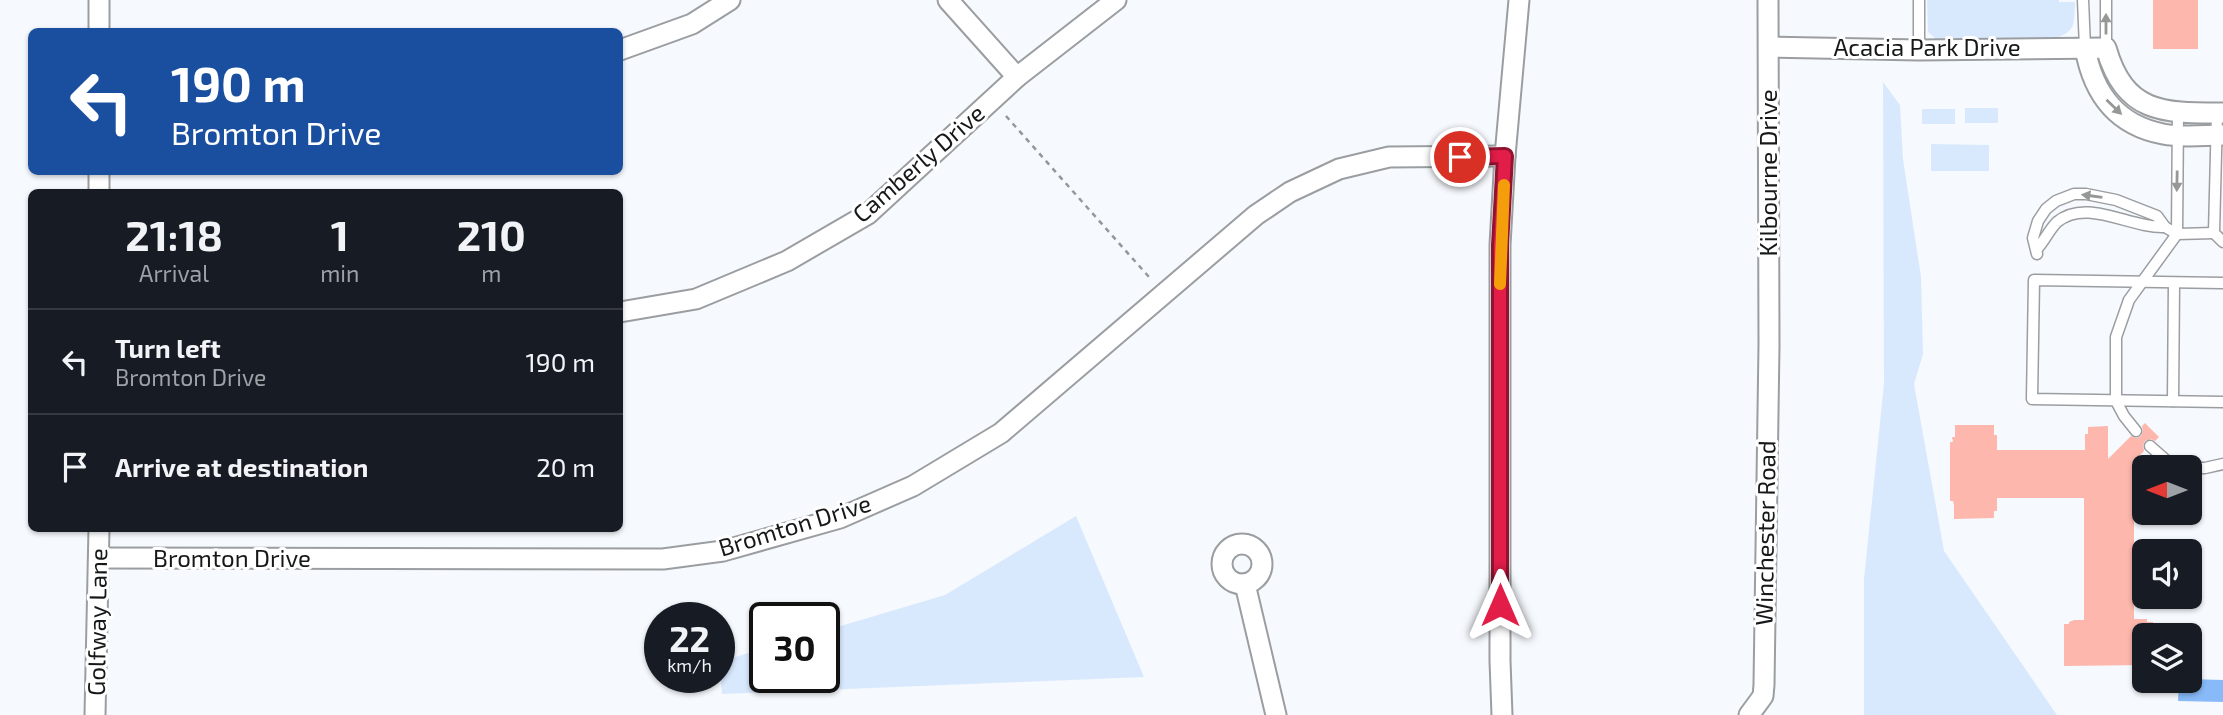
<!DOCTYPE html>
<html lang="en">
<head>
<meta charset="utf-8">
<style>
	body { margin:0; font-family:"Exo 2",sans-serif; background:#20242c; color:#f1f3f6; height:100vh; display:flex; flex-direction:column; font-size:26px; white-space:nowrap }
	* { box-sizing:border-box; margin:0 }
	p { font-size:23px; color:#9ea1a6 }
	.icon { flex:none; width:38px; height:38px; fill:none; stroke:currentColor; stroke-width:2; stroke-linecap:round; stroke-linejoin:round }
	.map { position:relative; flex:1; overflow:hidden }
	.side { position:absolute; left:28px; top:189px; width:595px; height:343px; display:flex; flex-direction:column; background:#171b24; border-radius:10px; box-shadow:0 2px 5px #0004 }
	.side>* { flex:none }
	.top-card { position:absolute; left:28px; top:28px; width:595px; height:147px; border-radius:10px; box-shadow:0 2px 5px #0004; background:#1a4fa0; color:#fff; overflow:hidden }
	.needle { width:46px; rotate:270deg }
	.tools { position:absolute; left:2132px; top:455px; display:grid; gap:14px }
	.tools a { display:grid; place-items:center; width:70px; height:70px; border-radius:10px; background:#171b24; box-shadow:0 2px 5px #0004; font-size:35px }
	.speed { position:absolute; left:644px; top:602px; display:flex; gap:14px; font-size:35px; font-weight:700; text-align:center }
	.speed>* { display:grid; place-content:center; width:91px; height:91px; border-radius:50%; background:#171b24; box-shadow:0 2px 5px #0004; line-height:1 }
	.speed small { font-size:18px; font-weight:400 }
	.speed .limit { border:4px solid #111; border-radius:10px; background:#fff; color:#111 }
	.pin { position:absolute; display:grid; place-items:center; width:60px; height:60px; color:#fff; margin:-30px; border:4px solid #fff; border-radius:50%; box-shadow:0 2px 7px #0007 }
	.me { position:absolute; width:77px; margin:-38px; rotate:0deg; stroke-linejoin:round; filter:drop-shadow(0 0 5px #0008) }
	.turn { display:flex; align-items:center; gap:24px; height:147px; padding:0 28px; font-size:32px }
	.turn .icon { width:91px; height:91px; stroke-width:2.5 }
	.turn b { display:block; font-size:49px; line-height:60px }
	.eta { display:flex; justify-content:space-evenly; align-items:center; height:119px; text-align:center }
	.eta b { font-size:42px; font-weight:700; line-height:49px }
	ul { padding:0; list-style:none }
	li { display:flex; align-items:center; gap:21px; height:105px; padding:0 28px; border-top:2px solid #363941 }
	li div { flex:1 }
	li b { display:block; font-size:26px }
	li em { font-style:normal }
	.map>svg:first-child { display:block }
	.green { fill:#d9e9fd }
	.water { fill:#88baf9 }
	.building { fill:#fdb7ac }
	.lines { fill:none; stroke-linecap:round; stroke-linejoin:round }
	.service-casing { stroke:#9b9ea1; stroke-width:13 }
	.minor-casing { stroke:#9b9ea1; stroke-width:23 }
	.path { stroke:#949799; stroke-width:2.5; stroke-dasharray:5 5; stroke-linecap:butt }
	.service { stroke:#fff; stroke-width:10 }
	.minor { stroke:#fff; stroke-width:19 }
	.oneway { fill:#969797 }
	.route-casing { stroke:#92132f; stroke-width:18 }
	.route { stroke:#e11d48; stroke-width:12 }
	.slow { stroke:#f59e0b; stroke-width:12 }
	.labels { text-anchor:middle; stroke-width:6; stroke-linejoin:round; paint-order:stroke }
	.street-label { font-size:24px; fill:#161718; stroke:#fff }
</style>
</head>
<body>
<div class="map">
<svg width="2223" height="715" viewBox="0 0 2223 715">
	<rect width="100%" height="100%" fill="#f6f9fd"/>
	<g class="green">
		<path d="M1927,0H2059V2H2075C2074,26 2076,32 2052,39H1936L1928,32Z"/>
		<polygon points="1883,82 1900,105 1903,159 1921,277 1923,354 1914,384 1944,551 2057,715 1864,715 1864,579 1884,384"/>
		<rect x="1965" y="108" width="33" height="15"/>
		<rect x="1922" y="109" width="33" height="15"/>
		<polygon points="1931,144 1989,145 1989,171 1931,171"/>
		<polygon points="1076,516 1144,677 722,694 719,662 765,648 765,677 824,677 824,631 945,595"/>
	</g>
	<polygon class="water" points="2189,679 2223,680 2223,702 2178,701 2179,681"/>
	<g class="building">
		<rect x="2153" y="0" width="45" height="49"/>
		<polygon points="2145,423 2159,437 2155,441 2151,439 2145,441 2143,445 2144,451 2134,461 2139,466 2139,475 2144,475 2144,499 2134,499 2134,619 2147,619 2147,622 2153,622 2153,635 2144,635 2144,665 2064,666 2064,624 2069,624 2069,622 2074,620 2084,620 2084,498 1997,498 1997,511 1994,511 1994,518 1954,519 1954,505 1953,501 1950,501 1950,442 1953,442 1952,437 1955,437 1955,425 1994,425 1994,435 1997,435 1997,450 2085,450 2085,434 2088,434 2088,427 2108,426 2108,459 2131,436 2136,438 2141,436 2143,431 2142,426"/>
	</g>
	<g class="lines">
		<g class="service-casing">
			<g id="service">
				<polyline points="2083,0 2085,48"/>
				<polyline points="2106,48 2106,0"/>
				<polyline points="1919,50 1919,0"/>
				<polyline points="2217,113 2214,233 2223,242"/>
				<path d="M2037,249C2045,240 2049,230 2057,222C2087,197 2131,229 2165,227"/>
				<polyline points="2037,254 2033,238 2038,221 2046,209 2056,201 2074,194 2086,194 2116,200 2157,216 2165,227 2177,234 2214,233"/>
				<polyline points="2223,283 2034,280 2032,399 2223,402"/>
				<polyline points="2173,401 2174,283"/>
				<polyline points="2136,431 2124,416 2116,401 2116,337 2129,300 2177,234 2178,113"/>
				<polyline points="2150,446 2167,461 2183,467"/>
				<polyline points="2189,468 2205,468 2223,464"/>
			</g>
		</g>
		<g class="minor-casing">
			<g id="minor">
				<polyline points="99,0 99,32"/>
				<polyline points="948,0 1017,77"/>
				<path d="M1769,47L1919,50L2106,48C2125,114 2163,113 2223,113"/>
				<path d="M2085,48C2093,93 2116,125 2163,134C2182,138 2204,135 2223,135"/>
				<polyline points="620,50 692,24 730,0"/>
				<polyline points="99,172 99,192"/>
				<polyline points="620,312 696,299 787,261 868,214 1017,77 1116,0"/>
				<circle cx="1242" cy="564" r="20"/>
				<polyline points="99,558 663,559 723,551 840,518 913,486 1001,433 1256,215 1290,192 1339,169 1389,157 1505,156"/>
				<polyline points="1245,584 1276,715"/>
				<polyline points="95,715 99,528"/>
				<polyline points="1502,715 1500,661 1500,245 1505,156 1519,0"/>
				<polyline points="1749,715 1763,696 1764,685 1769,345 1768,0"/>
			</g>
		</g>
		<polyline class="path" points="1006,116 1149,277"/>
		<use href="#service" class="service"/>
		<use href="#minor" class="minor"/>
	</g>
	<defs><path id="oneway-solid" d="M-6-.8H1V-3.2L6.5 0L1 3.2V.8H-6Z" transform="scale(1.75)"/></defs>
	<g class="oneway">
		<use href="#oneway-solid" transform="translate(2106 24) rotate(-90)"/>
		<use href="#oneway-solid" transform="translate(2114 107) rotate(44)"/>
		<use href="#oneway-solid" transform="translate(2177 181) rotate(91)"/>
		<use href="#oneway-solid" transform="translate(2092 196) rotate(-172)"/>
	</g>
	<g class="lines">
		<g class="route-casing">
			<polyline id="route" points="1460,157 1505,156 1500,245 1500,605"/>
		</g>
		<use href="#route" class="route"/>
		<polyline class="slow" points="1500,284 1504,185"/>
	</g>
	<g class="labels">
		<g class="street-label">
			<text x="1927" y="56">Acacia Park Drive</text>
			<text transform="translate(919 164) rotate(-41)" y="8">Camberly Drive</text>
			<text transform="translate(1769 173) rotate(-90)" y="8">Kilbourne Drive</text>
			<text transform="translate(795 526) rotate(-17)" y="8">Bromton Drive</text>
			<text transform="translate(1766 533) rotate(-89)" y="8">Winchester Road</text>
			<text x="232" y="567">Bromton Drive</text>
			<text transform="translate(98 622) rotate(-89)" y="8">Golfway Lane</text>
		</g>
	</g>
</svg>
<div class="tools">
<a><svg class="needle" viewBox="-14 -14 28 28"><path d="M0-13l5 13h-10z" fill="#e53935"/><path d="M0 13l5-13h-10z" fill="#9ea1a6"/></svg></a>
<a><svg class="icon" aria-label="sound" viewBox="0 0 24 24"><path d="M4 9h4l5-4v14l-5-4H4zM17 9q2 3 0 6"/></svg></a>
<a><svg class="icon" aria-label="layers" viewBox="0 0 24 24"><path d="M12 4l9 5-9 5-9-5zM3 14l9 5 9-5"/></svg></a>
</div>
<div class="speed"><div>22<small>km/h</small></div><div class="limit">30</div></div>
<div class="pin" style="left:1460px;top:157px;background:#d93025"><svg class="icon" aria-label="arrive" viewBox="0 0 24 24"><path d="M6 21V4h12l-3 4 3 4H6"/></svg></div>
<svg class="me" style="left:1500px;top:605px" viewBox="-20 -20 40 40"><path d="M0-17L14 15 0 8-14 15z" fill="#e11d48" stroke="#fff" stroke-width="4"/></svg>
<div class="top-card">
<div class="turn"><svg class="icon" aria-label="left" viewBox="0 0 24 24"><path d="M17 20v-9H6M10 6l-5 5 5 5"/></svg><div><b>190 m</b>Bromton Drive</div></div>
</div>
<section class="side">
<div class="eta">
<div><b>21:18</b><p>Arrival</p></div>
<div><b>1</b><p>min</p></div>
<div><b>210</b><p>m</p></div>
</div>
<ul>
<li><svg class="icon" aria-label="left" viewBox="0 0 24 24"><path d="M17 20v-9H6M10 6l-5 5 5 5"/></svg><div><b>Turn left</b><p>Bromton Drive</p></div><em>190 m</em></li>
<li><svg class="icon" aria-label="arrive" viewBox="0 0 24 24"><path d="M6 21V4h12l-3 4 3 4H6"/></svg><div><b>Arrive at destination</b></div><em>20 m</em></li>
</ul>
</section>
</div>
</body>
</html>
